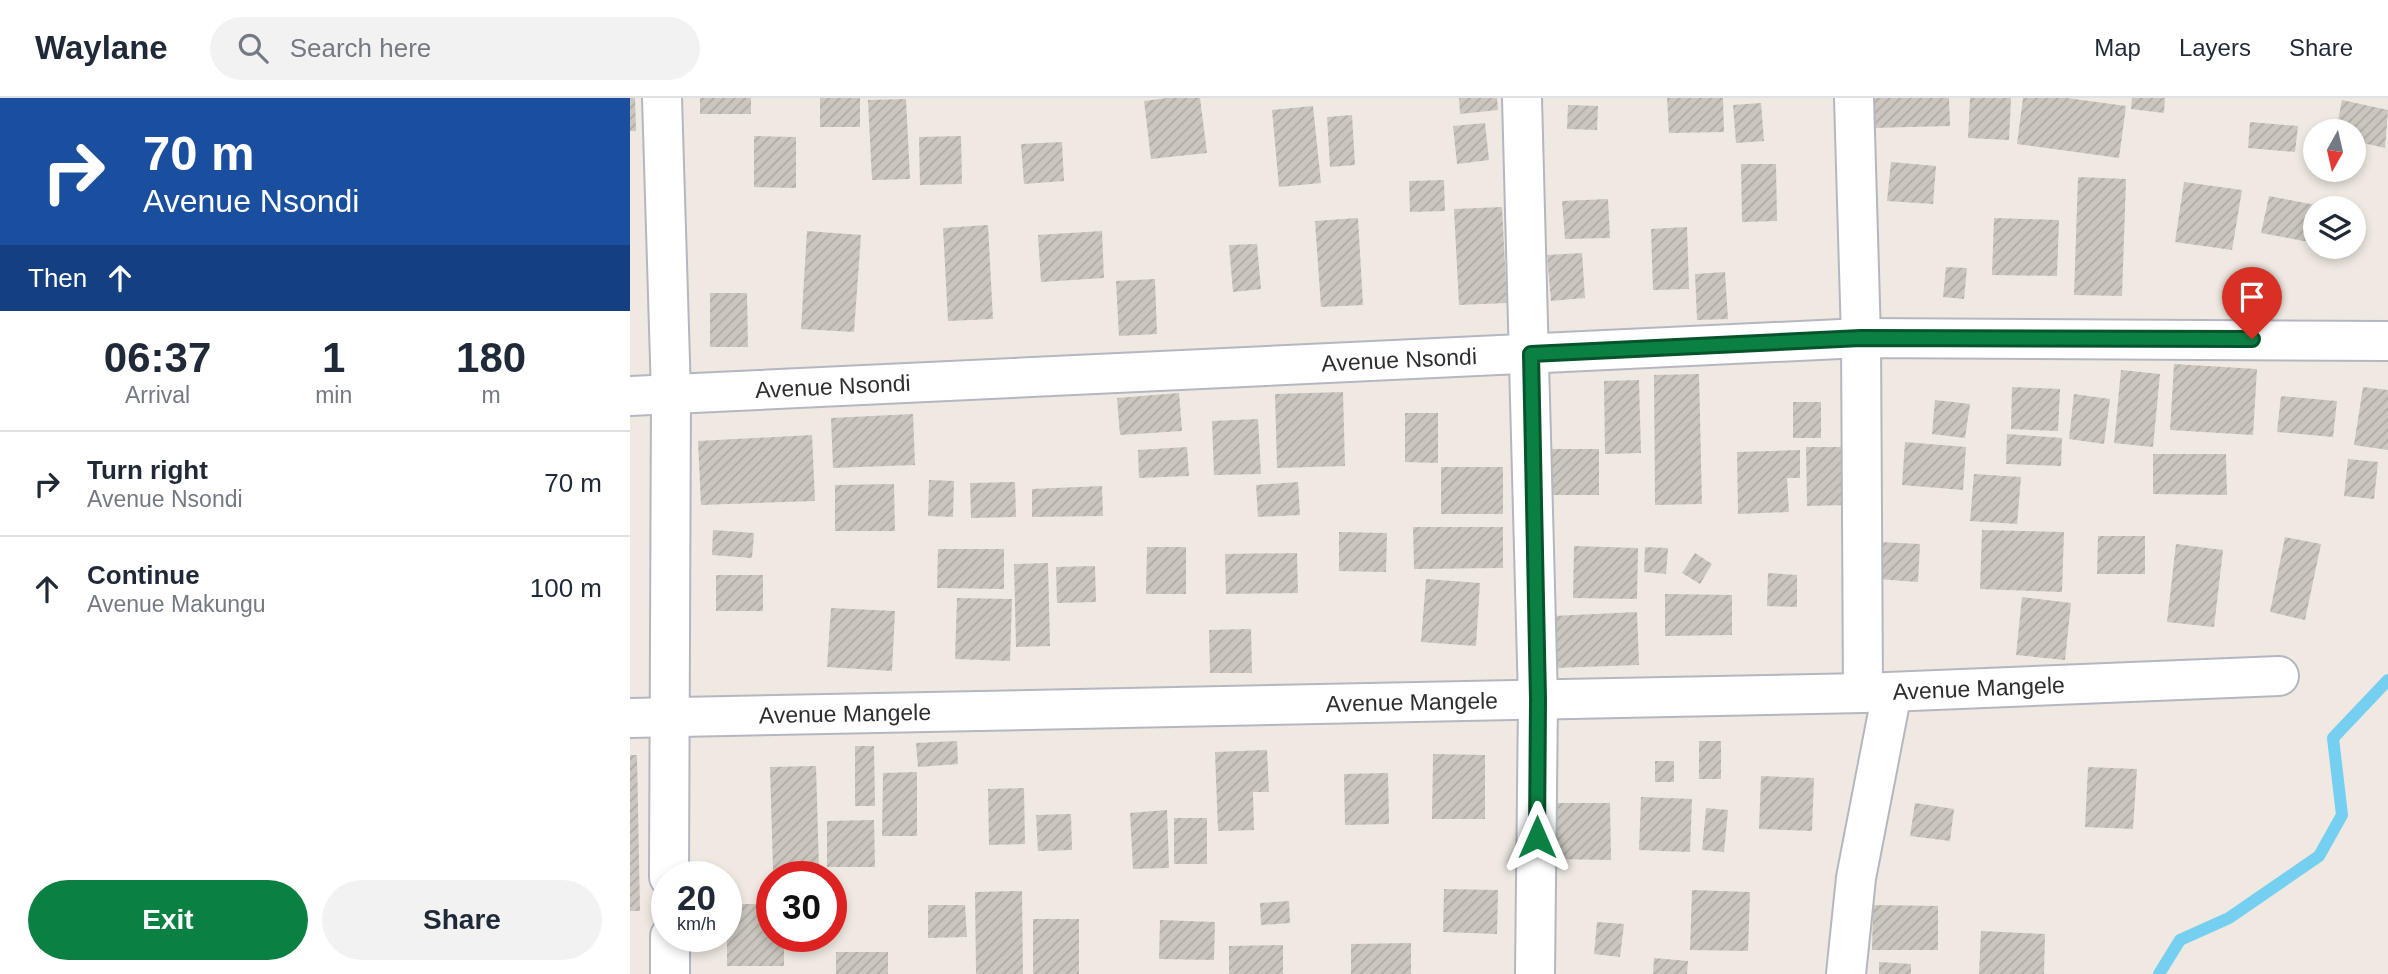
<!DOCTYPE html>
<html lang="en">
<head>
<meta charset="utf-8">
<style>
	body { margin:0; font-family:Arial,sans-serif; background:#f2f2f3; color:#1f2937; height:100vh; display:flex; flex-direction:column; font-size:26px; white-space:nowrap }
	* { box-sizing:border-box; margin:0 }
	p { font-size:23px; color:#747a83 }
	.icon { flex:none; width:38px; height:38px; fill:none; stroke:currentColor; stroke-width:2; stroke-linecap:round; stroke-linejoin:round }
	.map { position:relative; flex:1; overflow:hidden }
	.details { display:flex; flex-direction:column; background:#fff; width:630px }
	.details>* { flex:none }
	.hud { background:#1a4fa0; color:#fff; overflow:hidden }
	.needle { width:46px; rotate:188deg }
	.tools { position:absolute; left:1673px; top:21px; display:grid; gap:14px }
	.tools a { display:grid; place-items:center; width:63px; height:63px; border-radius:50%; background:#fff; box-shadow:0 4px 10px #0003; font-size:35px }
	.speed { position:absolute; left:21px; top:763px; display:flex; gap:14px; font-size:35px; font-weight:700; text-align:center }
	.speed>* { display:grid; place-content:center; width:91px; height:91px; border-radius:50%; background:#fff; box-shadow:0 4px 10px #0003; line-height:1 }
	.speed small { font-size:18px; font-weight:400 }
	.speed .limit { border:10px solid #d22; background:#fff; color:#111 }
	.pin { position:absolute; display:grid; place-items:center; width:60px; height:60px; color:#fff; margin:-72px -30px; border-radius:50% 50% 50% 0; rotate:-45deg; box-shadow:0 0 7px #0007 }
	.pin .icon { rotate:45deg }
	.me { position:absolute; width:77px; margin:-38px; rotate:0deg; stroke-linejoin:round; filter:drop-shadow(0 0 5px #0008) }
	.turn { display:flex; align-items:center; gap:24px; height:147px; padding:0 28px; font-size:32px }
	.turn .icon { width:91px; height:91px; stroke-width:2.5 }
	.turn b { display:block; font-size:49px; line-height:60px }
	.then { display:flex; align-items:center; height:66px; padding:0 28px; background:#0003; gap:14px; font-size:26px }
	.eta { display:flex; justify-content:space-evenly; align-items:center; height:119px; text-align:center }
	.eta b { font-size:42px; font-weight:700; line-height:49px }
	.cta { display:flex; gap:14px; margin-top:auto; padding:14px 28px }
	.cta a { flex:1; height:80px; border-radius:42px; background:#0b8043; color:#fff; font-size:28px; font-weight:700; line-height:80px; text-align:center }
	.cta a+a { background:#f2f2f3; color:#1f2937 }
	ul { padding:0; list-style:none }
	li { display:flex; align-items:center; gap:21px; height:105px; padding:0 28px; border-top:2px solid #e0e1e3 }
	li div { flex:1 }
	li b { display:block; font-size:26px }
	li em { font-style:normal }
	header { display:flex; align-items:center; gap:42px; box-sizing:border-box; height:98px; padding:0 35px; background:#fff; border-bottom:2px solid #e0e1e3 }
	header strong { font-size:33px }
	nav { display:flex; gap:38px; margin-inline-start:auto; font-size:24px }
	.search { width:490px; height:63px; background:#f2f2f3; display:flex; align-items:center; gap:18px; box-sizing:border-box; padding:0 24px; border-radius:38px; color:#747a83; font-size:26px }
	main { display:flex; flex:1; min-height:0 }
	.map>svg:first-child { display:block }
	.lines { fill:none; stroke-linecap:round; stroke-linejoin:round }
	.stream { stroke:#75cff0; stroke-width:12 }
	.building { fill:url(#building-hatch) }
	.street-casing { stroke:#b4b7c1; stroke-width:42 }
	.street { stroke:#fff; stroke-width:38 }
	.route-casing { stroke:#07532c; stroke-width:18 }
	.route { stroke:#0b8043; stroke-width:12 }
	.labels { text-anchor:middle; stroke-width:5; stroke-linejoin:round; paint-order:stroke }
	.street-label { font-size:23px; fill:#2e2e2e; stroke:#fff }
</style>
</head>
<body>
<header>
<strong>Waylane</strong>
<div class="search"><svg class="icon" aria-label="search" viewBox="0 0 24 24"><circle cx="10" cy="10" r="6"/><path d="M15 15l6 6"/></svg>Search here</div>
<nav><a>Map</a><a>Layers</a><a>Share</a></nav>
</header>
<main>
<section class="details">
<div class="hud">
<div class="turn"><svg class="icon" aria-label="right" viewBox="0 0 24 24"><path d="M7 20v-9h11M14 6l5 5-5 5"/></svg><div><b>70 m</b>Avenue Nsondi</div></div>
<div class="then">Then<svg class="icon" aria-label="ahead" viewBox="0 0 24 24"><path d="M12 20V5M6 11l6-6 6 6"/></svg></div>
</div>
<div class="eta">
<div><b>06:37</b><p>Arrival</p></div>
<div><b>1</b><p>min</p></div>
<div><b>180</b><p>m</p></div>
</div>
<ul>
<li><svg class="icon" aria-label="right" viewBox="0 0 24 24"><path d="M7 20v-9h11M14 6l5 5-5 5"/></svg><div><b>Turn right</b><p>Avenue Nsondi</p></div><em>70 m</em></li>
<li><svg class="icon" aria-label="ahead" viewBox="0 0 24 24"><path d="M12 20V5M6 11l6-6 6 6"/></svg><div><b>Continue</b><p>Avenue Makungu</p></div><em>100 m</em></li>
</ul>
<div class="cta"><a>Exit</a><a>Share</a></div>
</section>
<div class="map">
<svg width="1758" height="876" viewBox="0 0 1758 876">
	<defs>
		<pattern id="building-hatch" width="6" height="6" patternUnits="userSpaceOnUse" patternTransform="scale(1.75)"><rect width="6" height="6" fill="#cbc7bf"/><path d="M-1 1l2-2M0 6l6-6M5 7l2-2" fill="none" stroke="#afaba4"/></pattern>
	</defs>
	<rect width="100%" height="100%" fill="#efe9e1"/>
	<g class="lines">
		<polyline class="stream" points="1529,876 1550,842 1599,820 1689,758 1712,717 1703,640 1758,582"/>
	</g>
	<g class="building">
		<polygon points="0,0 5,0 6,33 0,33"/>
		<rect x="70" y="0" width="51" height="16"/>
		<rect x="190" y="0" width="40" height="29"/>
		<polygon points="537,0 570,0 577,55 521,61 514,3"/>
		<polygon points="829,0 867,0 868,12 830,16"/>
		<polygon points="1037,0 1093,0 1094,34 1039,35"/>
		<polygon points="1241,0 1319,0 1320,28 1242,30"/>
		<polygon points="1340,0 1381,0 1379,42 1338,40"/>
		<polygon points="1393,0 1437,0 1496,8 1489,60 1387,46"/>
		<polygon points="1502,0 1535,0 1534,15 1501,11"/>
		<polygon points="276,1 280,81 242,82 238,2"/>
		<polygon points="1712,2 1758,12 1755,50 1724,43 1724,33 1706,33"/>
		<polygon points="1131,5 1134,43 1106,45 1103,7"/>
		<polygon points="938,7 968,8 967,32 937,31"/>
		<polygon points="683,8 691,85 649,89 642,12"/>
		<polygon points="722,17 725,67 700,69 697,19"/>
		<polygon points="1620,24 1668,28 1665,54 1618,50"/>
		<polygon points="855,25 859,62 827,66 823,28"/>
		<polygon points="124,38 166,39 166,90 124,89"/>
		<polygon points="331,38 332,86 290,87 289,39"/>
		<polygon points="432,44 434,83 394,86 391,46"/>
		<polygon points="1261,64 1306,68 1303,106 1257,103"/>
		<polygon points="1111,66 1146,66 1147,123 1112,124"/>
		<polygon points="1448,79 1496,81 1492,198 1444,197"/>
		<polygon points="814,82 815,113 780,114 779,83"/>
		<polygon points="1554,84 1612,92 1602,152 1545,144"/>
		<polygon points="1639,98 1696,109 1685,110 1685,145 1631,135"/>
		<polygon points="978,101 980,140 935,141 932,103"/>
		<polygon points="872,109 877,205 829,207 824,111"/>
		<polygon points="1724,114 1730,116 1725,139 1724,139"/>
		<polygon points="728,120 733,207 691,209 685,123"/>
		<polygon points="1364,120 1429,122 1427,178 1362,177"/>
		<polygon points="358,127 363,221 318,223 313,130"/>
		<polygon points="1057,129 1059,191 1023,192 1021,131"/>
		<polygon points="177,133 231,137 224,234 171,231"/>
		<polygon points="472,133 474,180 411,184 408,137"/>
		<polygon points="627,146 631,191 603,194 599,147"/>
		<polygon points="952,155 955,200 921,203 917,157"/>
		<polygon points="1316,169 1337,170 1334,201 1313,199"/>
		<polygon points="1095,174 1098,221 1067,222 1065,176"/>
		<polygon points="525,181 527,236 489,238 486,183"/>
		<polygon points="80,195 117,195 118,249 80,249"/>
		<polygon points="1544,266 1627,271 1623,337 1540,332"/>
		<polygon points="1491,272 1530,276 1523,349 1484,345"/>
		<polygon points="1069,276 1072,406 1025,407 1024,277"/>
		<polygon points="1009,282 1011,355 975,356 974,283"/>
		<polygon points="1382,289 1430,291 1428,333 1381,331"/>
		<polygon points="1733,289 1758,292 1758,352 1724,347"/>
		<polygon points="713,294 715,368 647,370 645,296"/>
		<polygon points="549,295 552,333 490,337 487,300"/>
		<polygon points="1444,296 1480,301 1474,346 1439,341"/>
		<polygon points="1651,298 1707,303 1703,339 1647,334"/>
		<polygon points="1305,302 1340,306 1335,340 1302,336"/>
		<rect x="1163" y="304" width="28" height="36"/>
		<polygon points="775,315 808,315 808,365 775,364"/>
		<polygon points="283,316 285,367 203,370 201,320"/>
		<polygon points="628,321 631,376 584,377 582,323"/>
		<polygon points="1377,336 1432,340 1431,368 1376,366"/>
		<polygon points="182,337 185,403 71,407 68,343"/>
		<polygon points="1275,344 1336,349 1333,392 1272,387"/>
		<polygon points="557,349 559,378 509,380 508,352"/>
		<polygon points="1176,349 1215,349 1215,407 1177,408"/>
		<rect x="921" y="351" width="48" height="46"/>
		<polygon points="1170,352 1170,380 1157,380 1159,414 1108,416 1107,354"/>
		<polygon points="1523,356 1596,356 1597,397 1523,396"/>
		<polygon points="1718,361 1748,364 1744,401 1714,398"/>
		<rect x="811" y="369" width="62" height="47"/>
		<polygon points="1344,376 1391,379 1387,426 1340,423"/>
		<polygon points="299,382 324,383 323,419 298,418"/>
		<polygon points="385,384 386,419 341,420 340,385"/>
		<polygon points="668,384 670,417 628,419 626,387"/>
		<polygon points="264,386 265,433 205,433 205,387"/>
		<polygon points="472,388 473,418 402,419 402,391"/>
		<polygon points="783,429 873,429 873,470 784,471"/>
		<polygon points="83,432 124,435 122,460 82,457"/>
		<polygon points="1352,432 1434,434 1432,494 1350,491"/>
		<polygon points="709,434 757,435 756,474 709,473"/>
		<polygon points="1468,438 1515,438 1515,476 1467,476"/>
		<polygon points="1655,439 1691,446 1675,522 1640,514"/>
		<polygon points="1250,444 1290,446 1288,484 1248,481"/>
		<polygon points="1546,446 1593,452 1584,529 1537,524"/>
		<polygon points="944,448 1008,450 1007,501 943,500"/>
		<polygon points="517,449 556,449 556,496 516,496"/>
		<polygon points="1015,449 1038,450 1036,476 1014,474"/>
		<polygon points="308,451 374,451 374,491 307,490"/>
		<polygon points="667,455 668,495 596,496 595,456"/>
		<polygon points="1065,455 1082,466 1070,486 1052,475"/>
		<polygon points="418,465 420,548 386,549 384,466"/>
		<polygon points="465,468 466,504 427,505 426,469"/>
		<polygon points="1138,475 1167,477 1167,509 1137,508"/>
		<rect x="86" y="477" width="47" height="36"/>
		<polygon points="796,481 850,485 846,548 791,544"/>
		<polygon points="1035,496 1102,497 1102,537 1035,538"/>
		<polygon points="1392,499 1441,505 1435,562 1386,557"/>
		<polygon points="327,500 382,501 380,563 325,561"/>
		<polygon points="201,510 265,513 262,573 197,569"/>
		<polygon points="1007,514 1009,567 925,570 923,518"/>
		<polygon points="621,531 622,575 580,575 579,532"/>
		<polygon points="327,643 328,666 288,669 286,645"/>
		<rect x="1069" y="643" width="22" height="38"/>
		<polygon points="225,648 244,648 245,708 225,708"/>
		<polygon points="637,652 639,694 623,694 624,732 588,733 585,654"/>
		<polygon points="803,656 855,657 855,721 802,721"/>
		<polygon points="0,657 7,657 10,813 0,813"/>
		<rect x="1025" y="663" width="19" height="21"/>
		<polygon points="186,668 189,771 143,772 140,669"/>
		<polygon points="1458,669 1507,671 1503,731 1455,729"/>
		<polygon points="287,674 287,738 252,738 253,675"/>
		<polygon points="758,675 759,726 715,727 714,676"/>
		<polygon points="1131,678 1184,680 1182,733 1129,731"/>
		<polygon points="394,690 395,746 359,747 358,691"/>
		<polygon points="1011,699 1062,701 1060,754 1009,752"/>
		<polygon points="921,705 980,705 981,762 921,761"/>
		<polygon points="1285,705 1324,711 1320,743 1280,738"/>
		<polygon points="1076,710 1098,712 1094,754 1072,752"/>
		<polygon points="537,712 539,770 503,771 500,715"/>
		<polygon points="441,716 442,752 408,753 406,717"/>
		<rect x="544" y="720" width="33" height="46"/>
		<polygon points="244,722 245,769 197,769 197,723"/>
		<polygon points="814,791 868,792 867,836 813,834"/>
		<polygon points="1062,792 1120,794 1118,853 1060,852"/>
		<polygon points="392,793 393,876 346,876 345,794"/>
		<polygon points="659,803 660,825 631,827 630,805"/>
		<polygon points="97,806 142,806 142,838 154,838 154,868 97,868"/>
		<polygon points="298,807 335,807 337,839 298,840"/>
		<polygon points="1243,807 1308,808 1308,852 1242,852"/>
		<rect x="403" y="821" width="46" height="55"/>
		<polygon points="530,822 585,824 584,862 529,861"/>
		<polygon points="967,824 994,826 990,859 964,856"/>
		<polygon points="1351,833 1415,836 1414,876 1349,876"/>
		<polygon points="781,845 781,876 721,876 721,846"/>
		<polygon points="653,847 653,876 599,876 599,848"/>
		<rect x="206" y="854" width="52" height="22"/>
		<polygon points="1024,860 1058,863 1057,876 1023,876"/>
		<polygon points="1249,864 1281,866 1281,876 1249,876"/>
	</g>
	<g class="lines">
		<g class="street-casing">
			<g id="street">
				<polyline points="32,0 41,296 39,779"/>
				<polyline points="892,0 908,602 905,876"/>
				<polyline points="1224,0 1231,240 1233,595"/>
				<path id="s1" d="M0,298L1231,240L1758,243"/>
				<path id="s2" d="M0,620L1233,595L1649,578"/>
				<polyline points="40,838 40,876"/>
				<polyline points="1216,876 1226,780 1262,594"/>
			</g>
		</g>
		<use href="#street" class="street"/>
	</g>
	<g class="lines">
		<g class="route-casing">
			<polyline id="route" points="907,739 908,601 901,256 1231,240 1622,241"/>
		</g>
		<use href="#route" class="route"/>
	</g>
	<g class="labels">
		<g class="street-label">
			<text dy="8" stroke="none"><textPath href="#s1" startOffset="770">Avenue Nsondi</textPath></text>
			<text dy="8" stroke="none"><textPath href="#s1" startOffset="203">Avenue Nsondi</textPath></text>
			<text dy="8" stroke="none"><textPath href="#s2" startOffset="1349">Avenue Mangele</textPath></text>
			<text dy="8" stroke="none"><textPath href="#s2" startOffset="782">Avenue Mangele</textPath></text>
			<text dy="8" stroke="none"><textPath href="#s2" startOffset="215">Avenue Mangele</textPath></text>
		</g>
	</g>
</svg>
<div class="tools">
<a><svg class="needle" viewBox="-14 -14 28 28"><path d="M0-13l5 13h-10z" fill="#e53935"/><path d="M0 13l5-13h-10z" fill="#747a83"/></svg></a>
<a><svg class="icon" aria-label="layers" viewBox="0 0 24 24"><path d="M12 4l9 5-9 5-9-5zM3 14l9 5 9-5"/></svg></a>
</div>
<div class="speed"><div>20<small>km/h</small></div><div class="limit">30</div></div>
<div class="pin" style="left:1622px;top:241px;background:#d93025"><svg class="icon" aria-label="arrive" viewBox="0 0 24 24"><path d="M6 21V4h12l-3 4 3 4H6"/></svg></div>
<svg class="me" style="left:907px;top:739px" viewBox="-20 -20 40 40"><path d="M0-17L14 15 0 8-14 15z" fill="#0b8043" stroke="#fff" stroke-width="4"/></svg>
</div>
</main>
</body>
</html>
